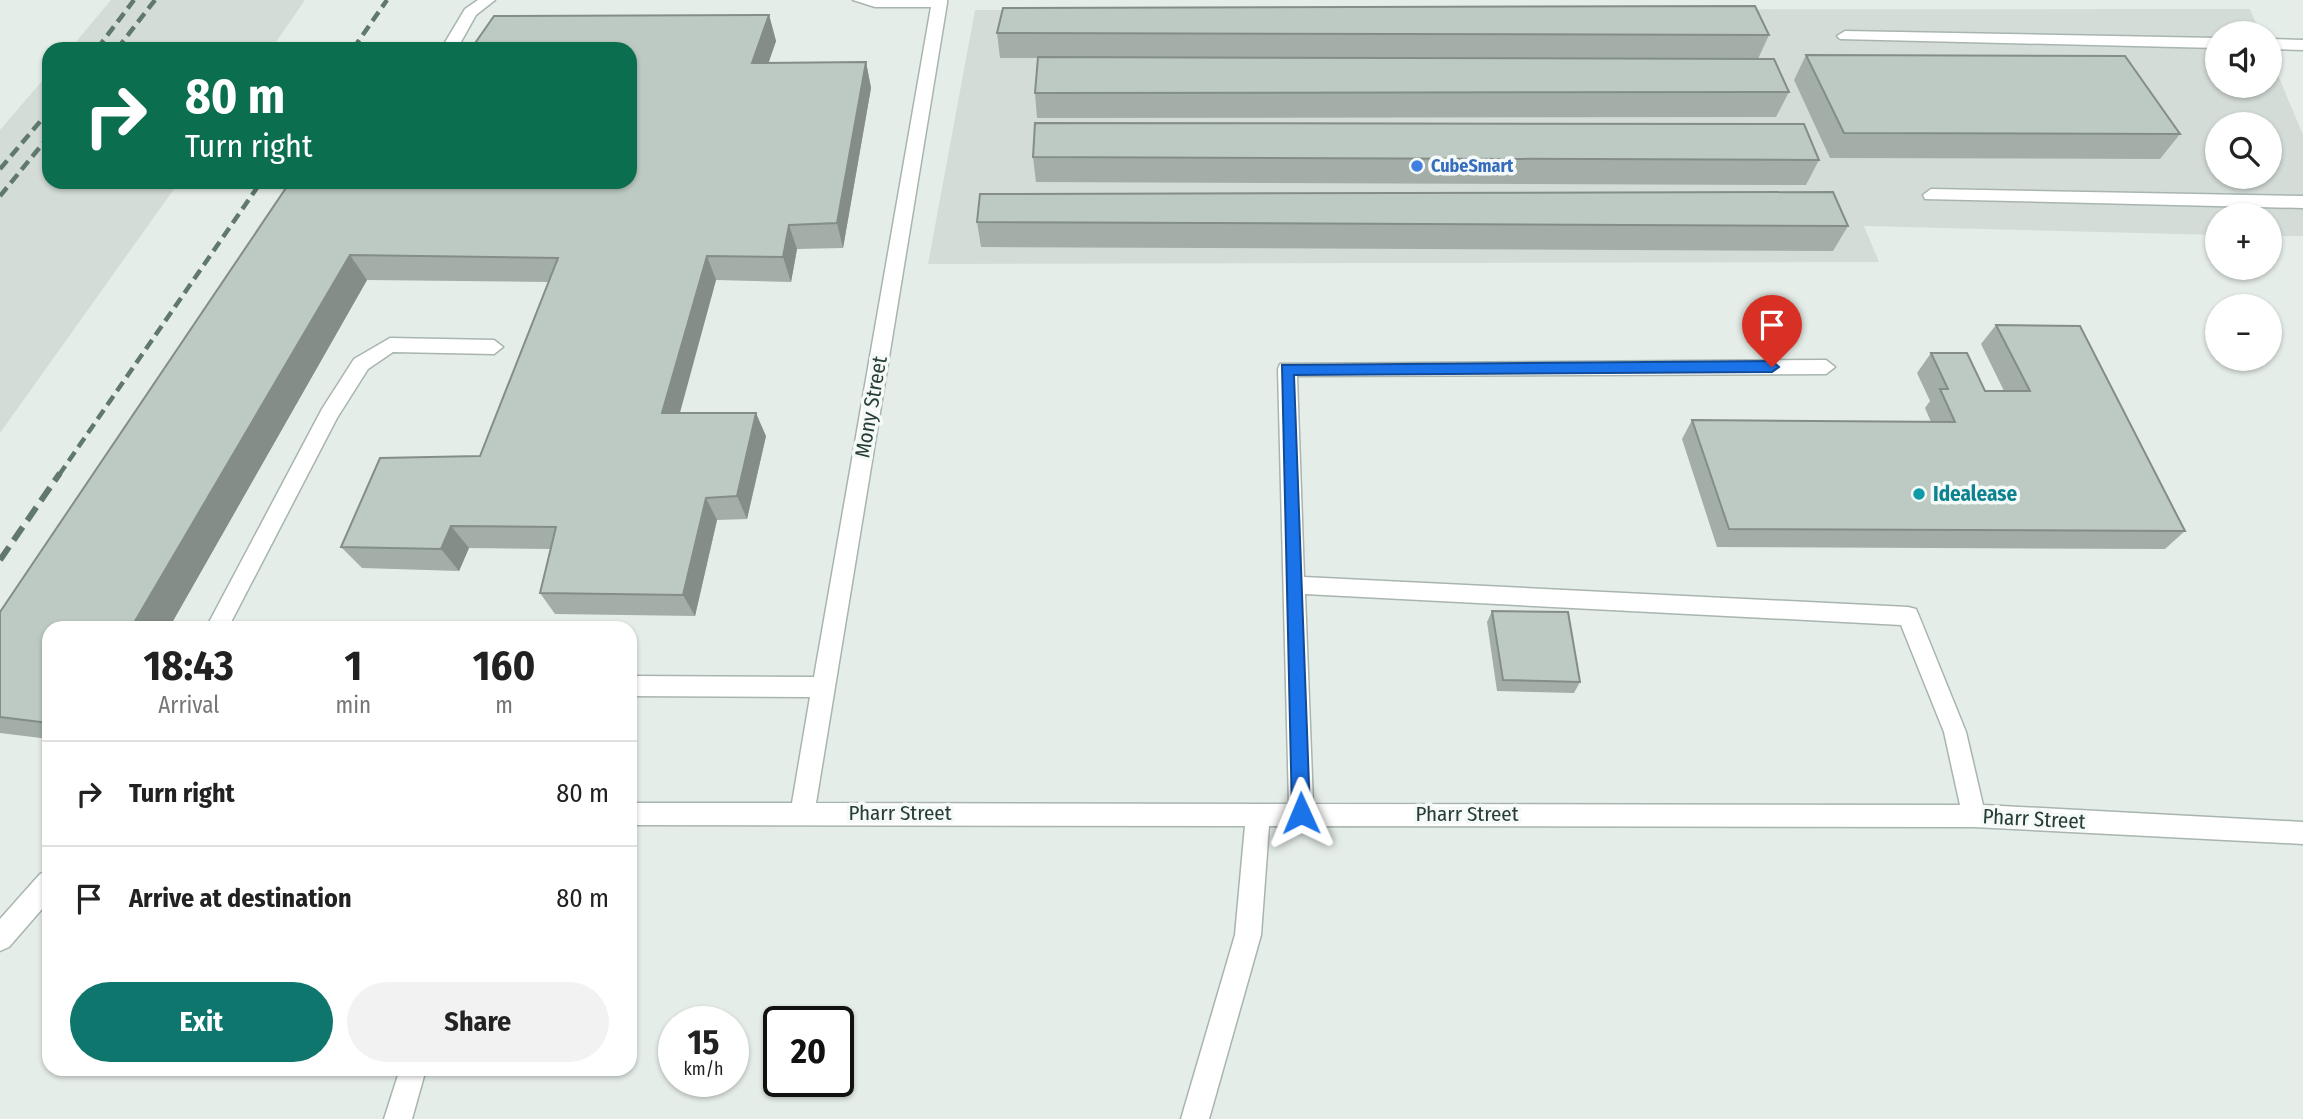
<!DOCTYPE html>
<html lang="en">
<head>
<meta charset="utf-8">
<style>
	body { margin:0; font-family:"Fira Sans Condensed",sans-serif; background:#f2f2f2; color:#222; height:100vh; display:flex; flex-direction:column; font-size:26px; white-space:nowrap }
	* { box-sizing:border-box; margin:0 }
	p { font-size:23px; color:#767676 }
	.icon { flex:none; width:38px; height:38px; fill:none; stroke:currentColor; stroke-width:2; stroke-linecap:round; stroke-linejoin:round }
	.map { position:relative; flex:1; overflow:hidden }
	.details { position:absolute; left:42px; top:621px; width:595px; height:455px; display:flex; flex-direction:column; background:#fff; border-radius:21px; box-shadow:0 2px 5px #0004 }
	.details>* { flex:none }
	.guide { position:absolute; left:42px; top:42px; width:595px; height:147px; border-radius:21px; box-shadow:0 2px 5px #0004; background:#0b6e4f; color:#fff; overflow:hidden }
	.controls { position:absolute; left:2205px; top:21px; display:grid; gap:14px }
	.controls a { display:grid; place-items:center; width:77px; height:77px; border-radius:50%; background:#fff; box-shadow:0 2px 5px #0004; font-size:35px }
	.speed { position:absolute; left:658px; top:1006px; display:flex; gap:14px; font-size:35px; font-weight:700; text-align:center }
	.speed>* { display:grid; place-content:center; width:91px; height:91px; border-radius:50%; background:#fff; box-shadow:0 2px 5px #0004; line-height:1 }
	.speed small { font-size:18px; font-weight:400 }
	.speed .limit { border:4px solid #111; border-radius:10px; background:#fff; color:#111 }
	.pin { position:absolute; display:grid; place-items:center; width:60px; height:60px; color:#fff; margin:-72px -30px; border-radius:50% 50% 50% 0; rotate:-45deg; box-shadow:0 0 7px #0007 }
	.pin .icon { rotate:45deg }
	.me { position:absolute; width:77px; margin:-38px; rotate:359deg; stroke-linejoin:round; filter:drop-shadow(0 0 5px #0008) }
	.turn { display:flex; align-items:center; gap:24px; height:147px; padding:0 28px; font-size:32px }
	.turn .icon { width:91px; height:91px; stroke-width:2.5 }
	.turn b { display:block; font-size:49px; line-height:60px }
	.eta { display:flex; justify-content:space-evenly; align-items:center; height:119px; text-align:center }
	.eta b { font-size:42px; font-weight:700; line-height:49px }
	.primary-button { display:flex; gap:14px; margin-top:auto; padding:14px 28px }
	.primary-button a { flex:1; height:80px; border-radius:42px; background:#0f766e; color:#fff; font-size:28px; font-weight:700; line-height:80px; text-align:center }
	.primary-button a+a { background:#f2f2f2; color:#222 }
	ul { padding:0; list-style:none }
	li { display:flex; align-items:center; gap:21px; height:105px; padding:0 28px; border-top:2px solid #e0e0e0 }
	li div { flex:1 }
	li b { display:block; font-size:26px }
	li em { font-style:normal }
	.map>svg:first-child { display:block }
	.built { fill:#d3dcd7; fill-rule:evenodd }
	.lines { fill:none; stroke-linecap:round; stroke-linejoin:round }
	.minor-casing { stroke:#a8b5ae; stroke-width:3 }
	.minor { fill:#fff; fill-rule:evenodd }
	.rail-far1 { stroke:#60786e; stroke-width:4.5; stroke-dasharray:11 6; stroke-linecap:butt }
	.rail { stroke:#60786e; stroke-width:6; stroke-dasharray:16 8; stroke-linecap:butt }
	.wall { fill:#a3aea8 }
	.shaded-wall { fill:#848d88 }
	.building { fill:#bdcac3; stroke:#848d88; stroke-width:2 }
	.route { fill:#1a73e8; stroke:#114b97; stroke-width:2 }
	.shop-dot { fill:#3f7fe0; stroke:#f5f9f7; stroke-width:2.5 }
	.culture-dot { fill:#0f9aa8; stroke:#f5f9f7; stroke-width:2.5 }
	.labels { text-anchor:middle; stroke-width:7; stroke-linejoin:round; paint-order:stroke }
	.far-shop-label { font-size:18px; font-weight:bold; fill:#366cbe; stroke:#f5f9f7; text-anchor:start }
	.street-label { font-size:21px; fill:#263d33; stroke:#f5f9f7 }
	.culture-label { font-size:21px; font-weight:bold; fill:#0d838f; stroke:#f5f9f7; text-anchor:start }
</style>
</head>
<body>
<div class="map">
<svg width="2303" height="1119" viewBox="0 0 2303 1119">
	<rect width="100%" height="100%" fill="#e5ede8"/>
	<g class="built">
		<polygon points="111,0 305,0 271,49 70,49"/>
		<path d="M2250,9L2260,33H2217V86H2270V56L2303,135V236H2270V215H2217V235L1864,226L1879,262L928,264L975,10ZM2217,124H2270V177H2217Z"/>
		<polygon points="49,73 49,182 179,182 0,433 0,130"/>
	</g>
	<g class="lines">
		<g class="minor-casing">
			<g id="minor">
				<polygon points="478,0 495,0 476,15 457,49 441,49 465,9"/>
				<path d="M853,0H947V3L816,803L1289,804L1278,369L1280,364L1826,360L1835,367L1826,374L1297,376L1304,577L1908,607L1916,609L1919,616L1966,732L1983,805L2303,822V844L1974,827L1269,826L1261,935L1209,1119H1181L1235,935L1245,826L630,825V803H792L810,697L630,696V676L814,677L931,7H875ZM1305,594L1901,625L1944,732L1960,805L1313,804Z"/>
				<polygon points="1845,31 2217,38 2217,48 1840,39 1837,36"/>
				<polygon points="2270,39 2303,40 2303,50 2270,49"/>
				<polygon points="1931,189 2303,196 2303,208 1925,199 1923,195"/>
				<polygon points="390,338 494,340 503,347 494,354 393,352 368,369 337,418 228,628 206,628 322,409 354,359"/>
				<polygon points="49,870 49,901 9,947 0,951 0,919 40,874"/>
				<polygon points="400,1069 426,1069 412,1119 384,1119"/>
			</g>
		</g>
		<use href="#minor" class="minor"/>
		<g class="rail-far1">
			<polyline points="97,49 134,0"/>
			<polyline points="117,49 155,0"/>
			<polyline points="353,49 387,0"/>
			<polyline points="0,169 49,111"/>
			<polyline points="0,196 49,136"/>
			<polyline points="59,475 261,182"/>
		</g>
		<polyline class="rail" points="0,560 60,473"/>
	</g>
	<g class="wall">
		<polygon points="769,15 776,41 768,63 866,62 871,88 843,248 797,249 791,282 716,280 680,413 766,436 747,519 717,520 695,616 555,614 540,593 550,549 469,548 459,571 362,568 341,547 480,456 549,282 367,280 169,628 49,628 49,739 0,733 0,612 290,182"/>
		<polygon points="997,33 1769,35 1758,59 1789,92 1776,117 1037,118 1035,93 1038,58 1000,58"/>
		<polygon points="1806,55 2180,134 2160,159 1830,158 1794,80"/>
		<polygon points="1033,157 1819,160 1806,185 1036,182"/>
		<polygon points="977,222 1848,226 1833,251 981,247"/>
		<polygon points="1996,325 2185,531 2165,549 1717,547 1682,439 1692,420 1931,422 1925,408 1930,401 1917,373 1931,353 1985,391 2004,391 1981,344"/>
		<polygon points="1492,611 1580,682 1574,693 1497,691 1487,622"/>
	</g>
	<g class="shaded-wall">
		<polygon points="769,15 776,41 760,88 752,63"/>
		<polygon points="866,62 871,88 843,248 837,223"/>
		<polygon points="789,225 797,249 791,282 783,257"/>
		<polygon points="350,255 367,280 169,628 131,628"/>
		<polygon points="707,256 716,280 673,437 662,413"/>
		<polygon points="756,413 766,436 747,519 737,496"/>
		<polygon points="706,498 717,520 695,616 683,595"/>
		<polygon points="451,526 469,548 459,571 441,549"/>
	</g>
	<g class="building">
		<polygon points="1755,6 1769,35 997,33 1003,8"/>
		<polygon points="769,15 752,63 866,62 837,223 789,225 783,257 707,256 662,413 756,413 737,496 706,498 683,595 540,593 556,527 451,526 441,549 341,547 380,458 480,456 558,258 350,255 131,628 49,628 49,723 0,717 0,612 290,182 630,182 630,49 471,49 494,16"/>
		<polygon points="1806,55 2125,56 2180,134 1844,133"/>
		<polygon points="1038,57 1774,59 1789,92 1035,93"/>
		<polygon points="1035,123 1804,124 1819,160 1033,157"/>
		<polygon points="1833,192 1848,226 977,222 980,194"/>
		<polygon points="1996,325 2080,326 2185,531 1729,529 1692,420 1955,422 1940,389 1948,389 1931,353 1967,353 1985,391 2030,391"/>
		<polygon points="1492,611 1568,612 1580,682 1503,680"/>
	</g>
	<polygon class="route" points="1772,361 1779,367 1772,372 1294,375 1310,813 1308,819 1301,822 1295,819 1292,813 1282,365"/>
	<circle class="shop-dot" cx="1417" cy="166" r="7"/>
	<circle class="culture-dot" cx="1919" cy="494" r="7"/>
	<g class="labels">
		<g class="far-shop-label">
			<text x="1431" y="172">CubeSmart</text>
		</g>
		<g class="street-label">
			<text transform="translate(871 407) rotate(-80)" y="7">Mony Street</text>
			<text x="900" y="820">Pharr Street</text>
			<text x="1467" y="821">Pharr Street</text>
			<text transform="translate(2034 819) rotate(3)" y="7">Pharr Street</text>
		</g>
		<g class="culture-label">
			<text x="1933" y="501">Idealease</text>
		</g>
	</g>
</svg>
<div class="controls">
<a><svg class="icon" aria-label="sound" viewBox="0 0 24 24"><path d="M4 9h4l5-4v14l-5-4H4zM17 9q2 3 0 6"/></svg></a>
<a><svg class="icon" aria-label="search" viewBox="0 0 24 24"><circle cx="10" cy="10" r="6"/><path d="M15 15l6 6"/></svg></a>
<a>+</a>
<a>−</a>
</div>
<div class="speed"><div>15<small>km/h</small></div><div class="limit">20</div></div>
<div class="pin" style="left:1772px;top:367px;background:#d93025"><svg class="icon" aria-label="arrive" viewBox="0 0 24 24"><path d="M6 21V4h12l-3 4 3 4H6"/></svg></div>
<svg class="me" style="left:1301px;top:813px" viewBox="-20 -20 40 40"><path d="M0-17L14 15 0 8-14 15z" fill="#1a73e8" stroke="#fff" stroke-width="4"/></svg>
<div class="guide">
<div class="turn"><svg class="icon" aria-label="right" viewBox="0 0 24 24"><path d="M7 20v-9h11M14 6l5 5-5 5"/></svg><div><b>80 m</b>Turn right</div></div>
</div>
<section class="details">
<div class="eta">
<div><b>18:43</b><p>Arrival</p></div>
<div><b>1</b><p>min</p></div>
<div><b>160</b><p>m</p></div>
</div>
<ul>
<li><svg class="icon" aria-label="right" viewBox="0 0 24 24"><path d="M7 20v-9h11M14 6l5 5-5 5"/></svg><div><b>Turn right</b></div><em>80 m</em></li>
<li><svg class="icon" aria-label="arrive" viewBox="0 0 24 24"><path d="M6 21V4h12l-3 4 3 4H6"/></svg><div><b>Arrive at destination</b></div><em>80 m</em></li>
</ul>
<div class="primary-button"><a>Exit</a><a>Share</a></div>
</section>
</div>
</body>
</html>
